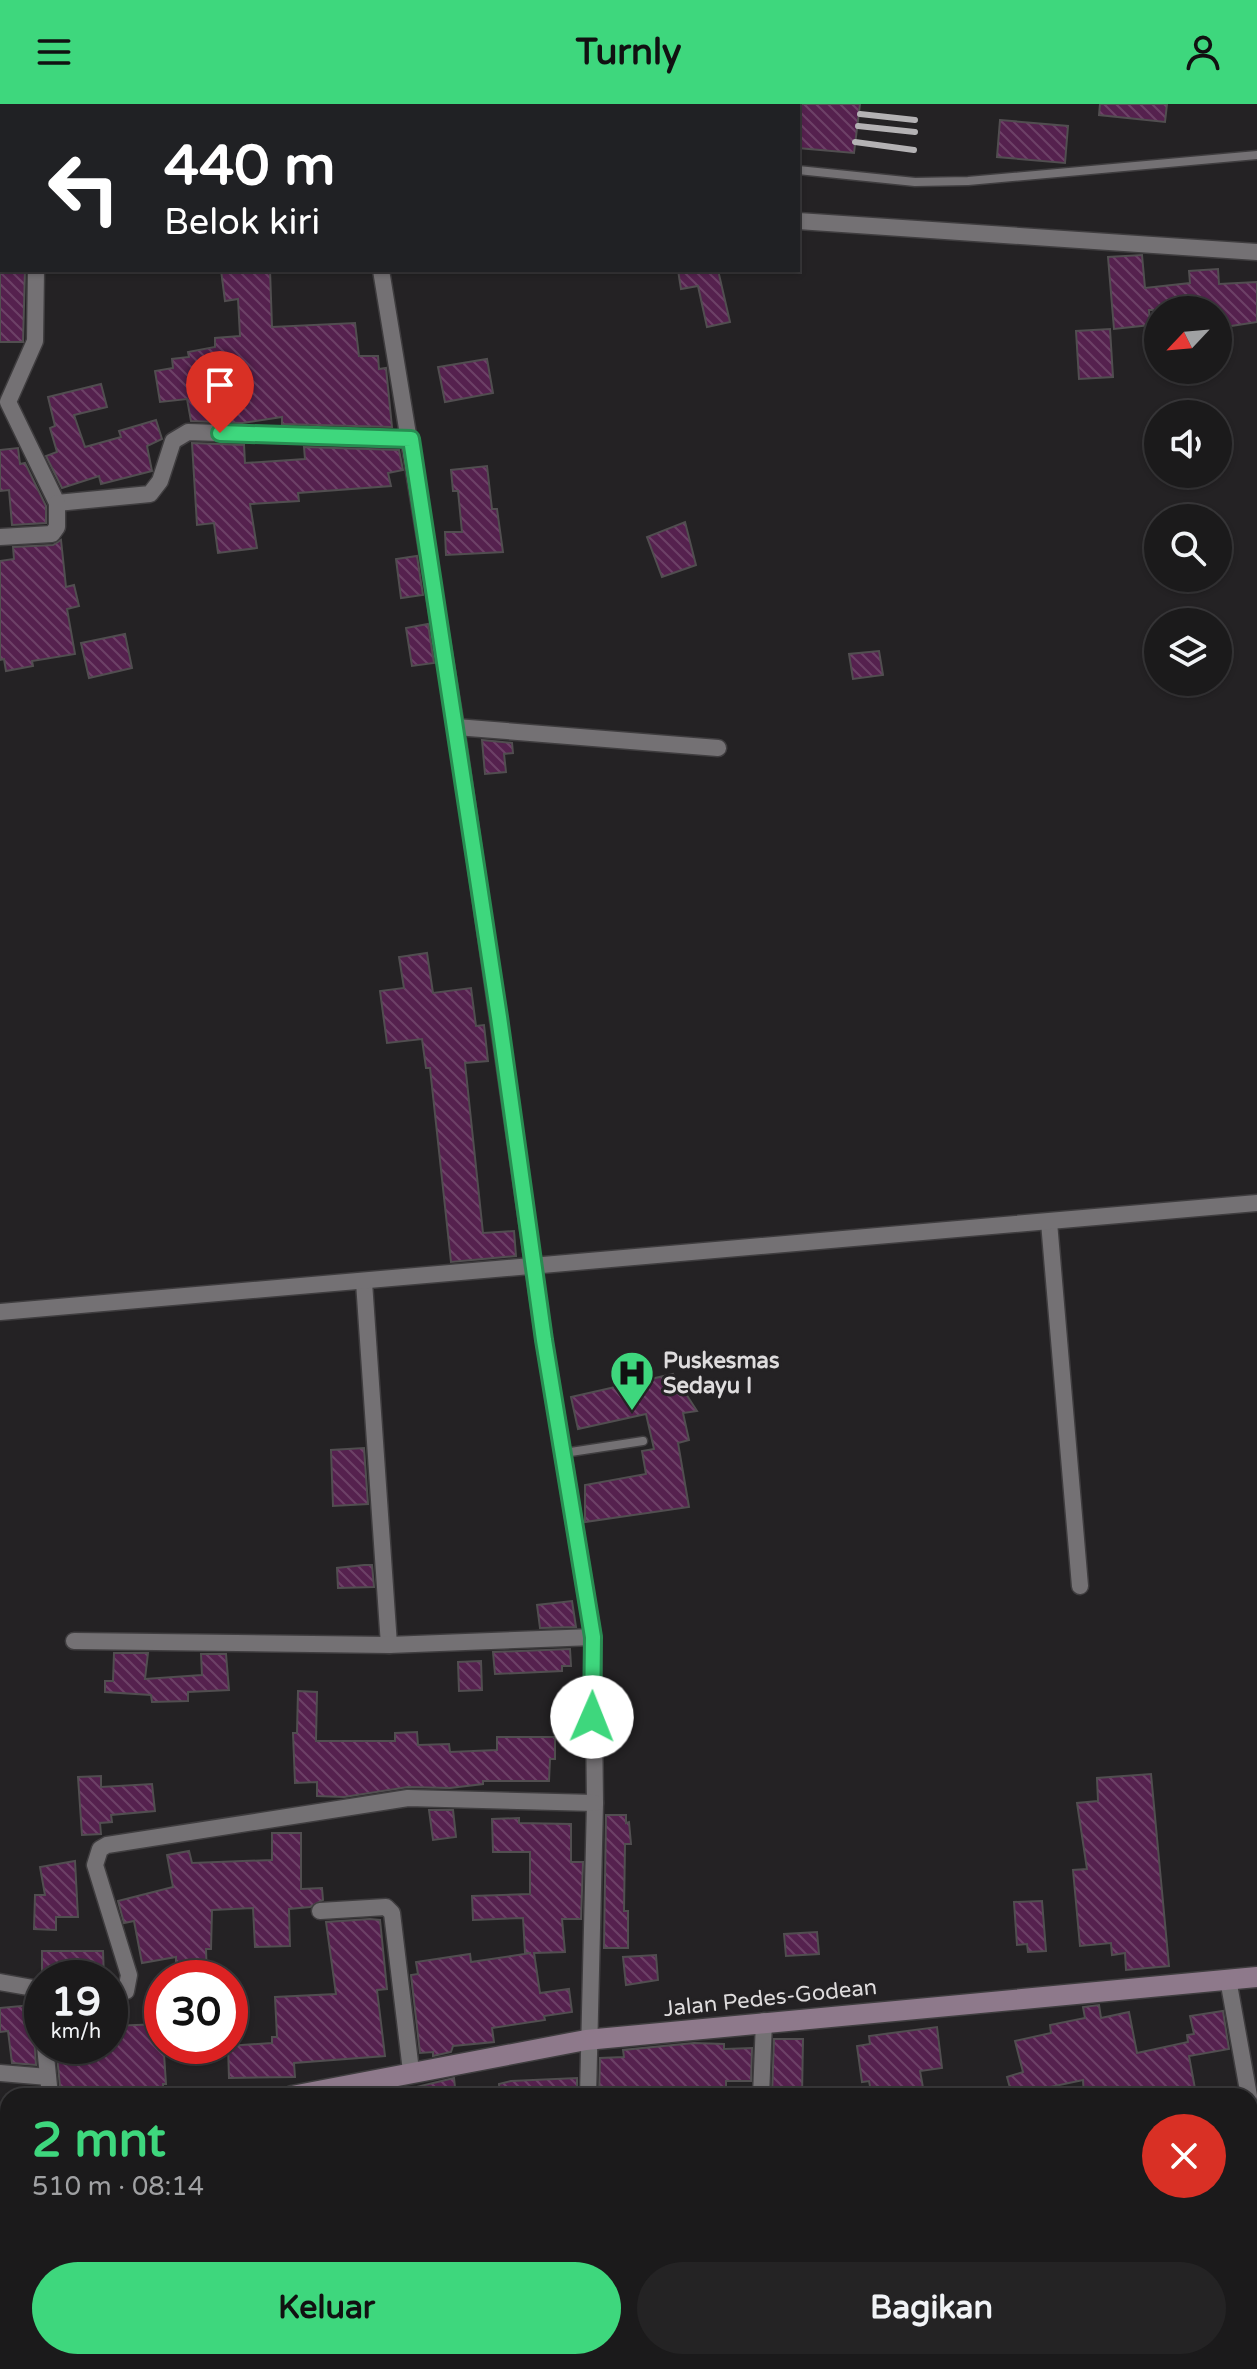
<!DOCTYPE html>
<html lang="id">
<head>
<meta charset="utf-8">
<style>
	body { margin:0; font-family:"Varela Round",sans-serif; background:#242324; color:#f1f3f6; height:100vh; display:flex; flex-direction:column; font-size:30px; white-space:nowrap }
	* { box-sizing:border-box; margin:0 }
	p { font-size:26px; color:#a0a1a3 }
	.icon { flex:none; width:44px; height:44px; fill:none; stroke:currentColor; stroke-width:2; stroke-linecap:round; stroke-linejoin:round }
	.map { position:relative; flex:1; overflow:hidden }
	.details { position:absolute; left:0px; top:1984px; width:1258px; height:282px; display:flex; flex-direction:column; background:#1b1a1b; border-radius:24px 24px 0 0; box-shadow:0 2px 6px #0004,0 0 0 2px #39383a }
	.details>* { flex:none }
	.guide { position:absolute; left:0px; top:0px; width:800px; height:168px; box-shadow:0 2px 6px #0004,0 0 0 2px #39383a; background:#202124; color:#fff; overflow:hidden }
	.needle { width:52px; rotate:244deg }
	.fabs { position:absolute; left:1144px; top:192px; display:grid; gap:16px }
	.fabs a { display:grid; place-items:center; width:88px; height:88px; border-radius:50%; background:#1b1a1b; box-shadow:0 2px 6px #0004,0 0 0 2px #39383a; font-size:40px }
	.speed { position:absolute; left:24px; top:1856px; display:flex; gap:16px; font-size:40px; font-weight:700; text-align:center }
	.speed>* { display:grid; place-content:center; width:104px; height:104px; border-radius:50%; background:#1b1a1b; box-shadow:0 2px 6px #0004,0 0 0 2px #39383a; line-height:1 }
	.speed small { font-size:20px; font-weight:400 }
	.speed .limit { border:12px solid #d22; background:#fff; color:#111 }
	.pin { position:absolute; display:grid; place-items:center; width:68px; height:68px; color:#fff; margin:-82px -34px; border-radius:50% 50% 50% 0; rotate:-45deg; box-shadow:0 0 8px #0007 }
	.pin .icon { rotate:45deg }
	.me { position:absolute; width:88px; margin:-44px; rotate:1deg; stroke-linejoin:round; filter:drop-shadow(0 0 6px #0008) }
	.turn { display:flex; align-items:center; gap:28px; height:168px; padding:0 32px; font-size:36px }
	.turn .icon { width:104px; height:104px; stroke-width:2.5 }
	.turn b { display:block; font-size:56px; line-height:68px }
	.round { display:grid; place-items:center; flex:none; width:84px; height:84px; border-radius:42px; background:#242324 }
	.head { display:flex; align-items:center; justify-content:space-between; height:136px; padding:0 32px }
	h1 { font-size:48px; font-weight:800; line-height:60px; color:#3ed77d }
	.cta { display:flex; gap:16px; margin-top:auto; padding:16px 32px }
	.cta a { flex:1; height:92px; border-radius:48px; background:#3ed77d; color:#111; font-size:32px; font-weight:800; line-height:92px; text-align:center }
	.cta a+a { background:#242324; color:#f1f3f6 }
	header { display:flex; justify-content:space-between; align-items:center; height:104px; padding:0 32px; background:#3ed77d; color:#111; font-size:36px; font-weight:800 }
	.map>svg:first-child { display:block }
	.building { fill:url(#building-back-hatch); stroke:#514e50; stroke-width:2 }
	.lines { fill:none; stroke-linecap:round; stroke-linejoin:round }
	.lane-casing { stroke:#3f3d3f; stroke-width:11 }
	.street-casing { stroke:#3f3d3f; stroke-width:19 }
	.secondary-casing { stroke:#3f3d3f; stroke-width:23 }
	.lane { stroke:#747174; stroke-width:8 }
	.street { stroke:#747174; stroke-width:16 }
	.secondary { stroke:#8e798b; stroke-width:20 }
	.rail { stroke:#b4b2b4; stroke-width:6 }
	.route-casing { stroke:#288c51; stroke-width:20 }
	.route { stroke:#3ed77d; stroke-width:14 }
	.labels { text-anchor:middle; stroke-width:6; stroke-linejoin:round; paint-order:stroke }
	.poi-label { font-size:22px; font-weight:bold; fill:#dedcdd; stroke:#242224; text-anchor:start }
	.street-label { font-size:22px; fill:#dedcdd; stroke:#242224 }
</style>
</head>
<body>
<header><svg class="icon" aria-label="menu" viewBox="0 0 24 24"><path d="M4 6h16M4 12h16M4 18h16"/></svg>Turnly<svg class="icon" aria-label="person" viewBox="0 0 24 24"><circle cx="12" cy="8" r="4"/><path d="M4 21q1-7 8-7t8 7"/></svg></header>
<div class="map">
<svg width="1257" height="2265" viewBox="0 0 1257 2265">
	<defs>
		<pattern id="building-back-hatch" width="6" height="6" patternUnits="userSpaceOnUse" patternTransform="scale(2)"><rect width="6" height="6" fill="#55214e"/><path d="M-1 5l2 2M0 0l6 6M5-1l2 2" fill="none" stroke="#6d4167"/></pattern>
	</defs>
	<rect width="100%" height="100%" fill="#242224"/>
	<g class="building">
		<polygon points="798,0 860,0 854,49 798,44"/>
		<polygon points="1100,0 1167,0 1165,18 1099,11"/>
		<polygon points="1000,16 1068,22 1065,59 997,53"/>
		<polygon points="1142,151 1145,184 1190,179 1189,167 1218,165 1219,180 1257,178 1257,218 1218,224 1218,206 1149,206 1150,221 1114,225 1108,153"/>
		<polygon points="0,166 25,166 23,238 0,238"/>
		<polygon points="221,166 270,166 272,223 355,219 359,252 378,252 379,265 386,264 392,323 282,320 282,313 242,319 191,317 187,295 160,298 155,267 173,264 172,255 189,253 188,248 215,243 215,234 240,232 238,195 225,197"/>
		<polygon points="678,166 718,166 730,218 707,223 698,182 681,185"/>
		<polygon points="1110,225 1113,273 1079,275 1076,227"/>
		<polygon points="487,255 493,289 445,298 438,263"/>
		<polygon points="101,280 107,303 74,311 85,343 121,333 119,327 156,316 162,335 147,342 152,367 101,380 99,372 62,384 46,352 57,348 50,324 55,322 48,293"/>
		<polygon points="192,339 244,341 245,359 305,355 304,343 399,346 403,366 388,369 391,382 298,389 299,397 250,400 257,444 218,449 214,419 197,421"/>
		<polygon points="18,344 20,360 25,359 46,402 46,419 12,421 9,386 0,387 0,346"/>
		<polygon points="487,362 492,405 497,405 503,448 446,451 445,428 462,428 458,387 453,387 451,366"/>
		<polygon points="685,418 696,461 662,473 647,433"/>
		<polygon points="61,436 66,483 74,481 79,502 67,505 75,550 32,557 33,562 6,567 4,555 0,556 0,457 14,455 13,443 53,441"/>
		<polygon points="417,452 423,491 401,494 396,455"/>
		<polygon points="428,520 434,559 412,562 406,524"/>
		<polygon points="125,530 132,564 89,574 81,539"/>
		<polygon points="879,547 883,571 853,575 849,550"/>
		<polygon points="482,636 512,639 513,649 504,650 506,668 485,670"/>
		<polygon points="427,849 433,889 471,884 476,922 484,921 488,957 465,959 483,1129 514,1127 516,1152 451,1158 430,964 426,964 422,935 387,939 380,887 404,884 399,853"/>
		<polygon points="673,1270 697,1307 683,1309 689,1336 678,1339 689,1403 585,1418 585,1381 646,1370 642,1347 654,1345 646,1310 578,1325 571,1293"/>
		<polygon points="364,1344 368,1400 333,1402 331,1346"/>
		<polygon points="364,1461 372,1461 374,1483 338,1484 337,1464"/>
		<polygon points="572,1497 576,1523 540,1524 537,1501"/>
		<polygon points="570,1545 571,1562 562,1562 562,1567 495,1570 493,1548"/>
		<polygon points="114,1549 148,1549 145,1575 202,1571 201,1550 226,1550 229,1586 188,1588 188,1597 152,1598 151,1591 105,1588 105,1577 113,1577"/>
		<polygon points="481,1557 482,1586 459,1587 458,1558"/>
		<polygon points="298,1587 317,1588 316,1637 395,1637 395,1629 417,1628 418,1641 449,1640 450,1648 497,1646 497,1633 555,1633 555,1655 550,1655 549,1677 483,1677 483,1680 450,1684 408,1683 344,1693 317,1692 317,1678 295,1679 293,1629 297,1629"/>
		<polygon points="583,1593 583,1620 559,1621 557,1595"/>
		<polygon points="1151,1670 1169,1862 1126,1866 1125,1849 1112,1851 1111,1839 1080,1842 1073,1766 1087,1765 1077,1699 1098,1697 1097,1674"/>
		<polygon points="101,1672 101,1683 152,1680 155,1707 111,1711 112,1718 100,1719 101,1730 82,1731 78,1673"/>
		<polygon points="429,1706 453,1706 456,1733 433,1736"/>
		<polygon points="606,1711 626,1711 626,1719 629,1718 631,1740 625,1740 624,1807 628,1807 628,1844 604,1844"/>
		<polygon points="519,1714 519,1719 571,1720 571,1758 583,1758 581,1815 562,1815 565,1848 534,1849 540,1889 569,1885 572,1908 544,1912 545,1916 492,1924 494,1938 453,1942 451,1948 433,1952 433,1948 420,1949 411,1871 418,1870 416,1858 470,1850 471,1858 531,1849 525,1849 523,1814 473,1816 472,1792 530,1790 530,1748 493,1748 492,1715"/>
		<polygon points="272,1729 301,1729 301,1785 322,1784 323,1796 310,1803 289,1805 290,1842 255,1843 253,1804 212,1806 211,1845 206,1845 207,1874 188,1874 188,1866 176,1867 176,1853 142,1859 134,1817 124,1819 118,1797 173,1783 167,1751 189,1747 192,1759 272,1756"/>
		<polygon points="75,1757 78,1813 56,1813 56,1826 34,1825 35,1791 45,1791 40,1763"/>
		<polygon points="1042,1797 1046,1847 1028,1848 1027,1840 1017,1841 1014,1798"/>
		<polygon points="370,1815 380,1816 387,1885 377,1886 385,1952 294,1959 295,1973 229,1974 228,1942 272,1939 272,1933 277,1933 275,1893 336,1890 326,1818"/>
		<polygon points="817,1828 819,1850 786,1852 784,1830"/>
		<polygon points="42,1847 103,1847 104,1874 42,1874"/>
		<polygon points="656,1851 658,1876 626,1881 623,1853"/>
		<polygon points="32,1901 36,1961 12,1959 8,1927 0,1928 0,1904"/>
		<polygon points="1099,1901 1101,1914 1129,1908 1137,1949 1188,1938 1187,1931 1194,1930 1190,1912 1223,1907 1229,1945 1189,1952 1196,1990 1187,1992 1084,1992 1083,1976 1012,1991 1007,1973 1023,1968 1015,1937 1051,1929 1050,1921 1085,1914 1083,1903"/>
		<polygon points="162,1920 166,1980 163,1980 163,1992 61,1992 56,1942 110,1942 110,1922"/>
		<polygon points="937,1923 942,1964 920,1967 924,1989 872,1992 869,1977 862,1978 857,1942 870,1940 869,1932"/>
		<polygon points="774,1935 803,1935 802,1992 772,1992"/>
		<polygon points="694,1939 724,1940 724,1945 752,1944 751,1977 726,1977 726,1992 599,1992 600,1954 624,1953 623,1946"/>
		<polygon points="454,1974 456,1992 405,1992 404,1986"/>
		<polygon points="577,1974 577,1992 500,1992 499,1980 511,1977"/>
	</g>
	<g class="lines">
		<g class="lane-casing">
			<g id="lane">
				<polyline points="798,66 915,78 968,77 1257,51"/>
				<polyline points="564,1349 643,1337"/>
			</g>
		</g>
		<g class="street-casing">
			<g id="street">
				<polyline points="350,0 350,2"/>
				<polyline points="798,117 1257,148"/>
				<polyline points="36,166 35,237 8,298 57,399 150,390 160,377 173,337 188,328 411,335"/>
				<polyline points="381,166 456,623 544,1236 593,1533 595,1699 588,1992"/>
				<polyline points="0,433 52,430 57,423 57,399"/>
				<polyline points="456,623 718,644"/>
				<polyline points="1049,1118 1080,1482"/>
				<polyline points="364,1178 389,1541"/>
				<polyline points="0,1208 1257,1099"/>
				<polyline points="74,1537 389,1541 593,1533"/>
				<polyline points="320,1807 386,1803 392,1809 411,1967"/>
				<polyline points="1228,1875 1249,1992"/>
				<polyline points="0,1878 39,1885 42,1897"/>
				<polyline points="110,1892 126,1887 129,1871 95,1761 100,1745 107,1741 408,1694 595,1699"/>
				<polyline points="45,1942 50,1992"/>
				<polyline points="0,1969 48,1973"/>
				<polyline points="761,1992 764,1917"/>
				<polyline points="0,2089 8,2098"/>
				<polyline points="1250,2115 1257,2118"/>
				<polyline points="1250,2206 1257,2202"/>
				<polyline points="161,2258 169,2265"/>
				<polyline points="259,2258 265,2265"/>
				<polyline points="442,2258 443,2265"/>
				<polyline points="638,2258 648,2265"/>
				<polyline points="1019,2258 1021,2265"/>
				<polyline points="523,2265 525,2258"/>
				<polyline points="721,2265 728,2258"/>
				<polyline points="1079,2265 1079,2258"/>
				<polyline points="1180,2265 1182,2258"/>
			</g>
		</g>
		<g class="secondary-casing">
			<g id="secondary">
				<polyline points="292,1992 586,1936 1257,1873"/>
				<polyline points="0,2012 8,2012"/>
			</g>
		</g>
		<use href="#lane" class="lane"/>
		<use href="#street" class="street"/>
		<use href="#secondary" class="secondary"/>
		<g class="rail">
			<polyline points="860,10 915,16"/>
			<polyline points="858,22 915,28"/>
			<polyline points="855,38 914,46"/>
			<polyline points="0,2033 8,2041"/>
			<polyline points="0,2053 8,2062"/>
			<polyline points="197,2258 204,2265"/>
			<polyline points="219,2258 226,2265"/>
		</g>
	</g>
	<g class="lines">
		<g class="route-casing">
			<polyline id="route" points="220,329 411,335 499,913 544,1236 593,1533 592,1613"/>
		</g>
		<use href="#route" class="route"/>
	</g>
	<defs>
		<g id="hospital-pin" transform="scale(2.3)"><path d="M0 17L-7.5 6A9.5 9.5 0 1 1 7.5 6Z" fill="#3ed77d" stroke="#242224"/><path d="M-5-5h3v3.5h4V-5h3V5h-3V1.5h-4V5h-3Z" fill="#111"/></g>
	</defs>
	<g fill-rule="evenodd">
		<use href="#hospital-pin" x="632" y="1269"/>
	</g>
	<g class="labels">
		<g class="poi-label">
			<text x="663" y="1264">Puskesmas<tspan x="663" dy="25">Sedayu I</tspan></text>
		</g>
		<g class="street-label">
			<text transform="translate(770 1893) rotate(-6)" y="8">Jalan Pedes-Godean</text>
		</g>
	</g>
</svg>
<div class="fabs">
<a><svg class="needle" viewBox="-14 -14 28 28"><path d="M0-13l5 13h-10z" fill="#e53935"/><path d="M0 13l5-13h-10z" fill="#a0a1a3"/></svg></a>
<a><svg class="icon" aria-label="sound" viewBox="0 0 24 24"><path d="M4 9h4l5-4v14l-5-4H4zM17 9q2 3 0 6"/></svg></a>
<a><svg class="icon" aria-label="search" viewBox="0 0 24 24"><circle cx="10" cy="10" r="6"/><path d="M15 15l6 6"/></svg></a>
<a><svg class="icon" aria-label="layers" viewBox="0 0 24 24"><path d="M12 4l9 5-9 5-9-5zM3 14l9 5 9-5"/></svg></a>
</div>
<div class="speed"><div>19<small>km/h</small></div><div class="limit">30</div></div>
<div class="pin" style="left:220px;top:329px;background:#d93025"><svg class="icon" aria-label="arrive" viewBox="0 0 24 24"><path d="M6 21V4h12l-3 4 3 4H6"/></svg></div>
<svg class="me" style="left:592px;top:1613px" viewBox="-20 -20 40 40"><circle r="19" fill="#fff"/><path d="M0-13L10 11 0 6-10 11z" fill="#3ed77d"/></svg>
<div class="guide">
<div class="turn"><svg class="icon" aria-label="left" viewBox="0 0 24 24"><path d="M17 20v-9H6M10 6l-5 5 5 5"/></svg><div><b>440 m</b>Belok kiri</div></div>
</div>
<section class="details">
<div class="head"><div><h1>2 mnt</h1><p>510 m · 08:14</p></div><a class="round" style="background:#d93025;color:#fff"><svg class="icon" aria-label="close" viewBox="0 0 24 24"><path d="M6 6l12 12M18 6L6 18"/></svg></a></div>
<div class="cta"><a>Keluar</a><a>Bagikan</a></div>
</section>
</div>
</body>
</html>
